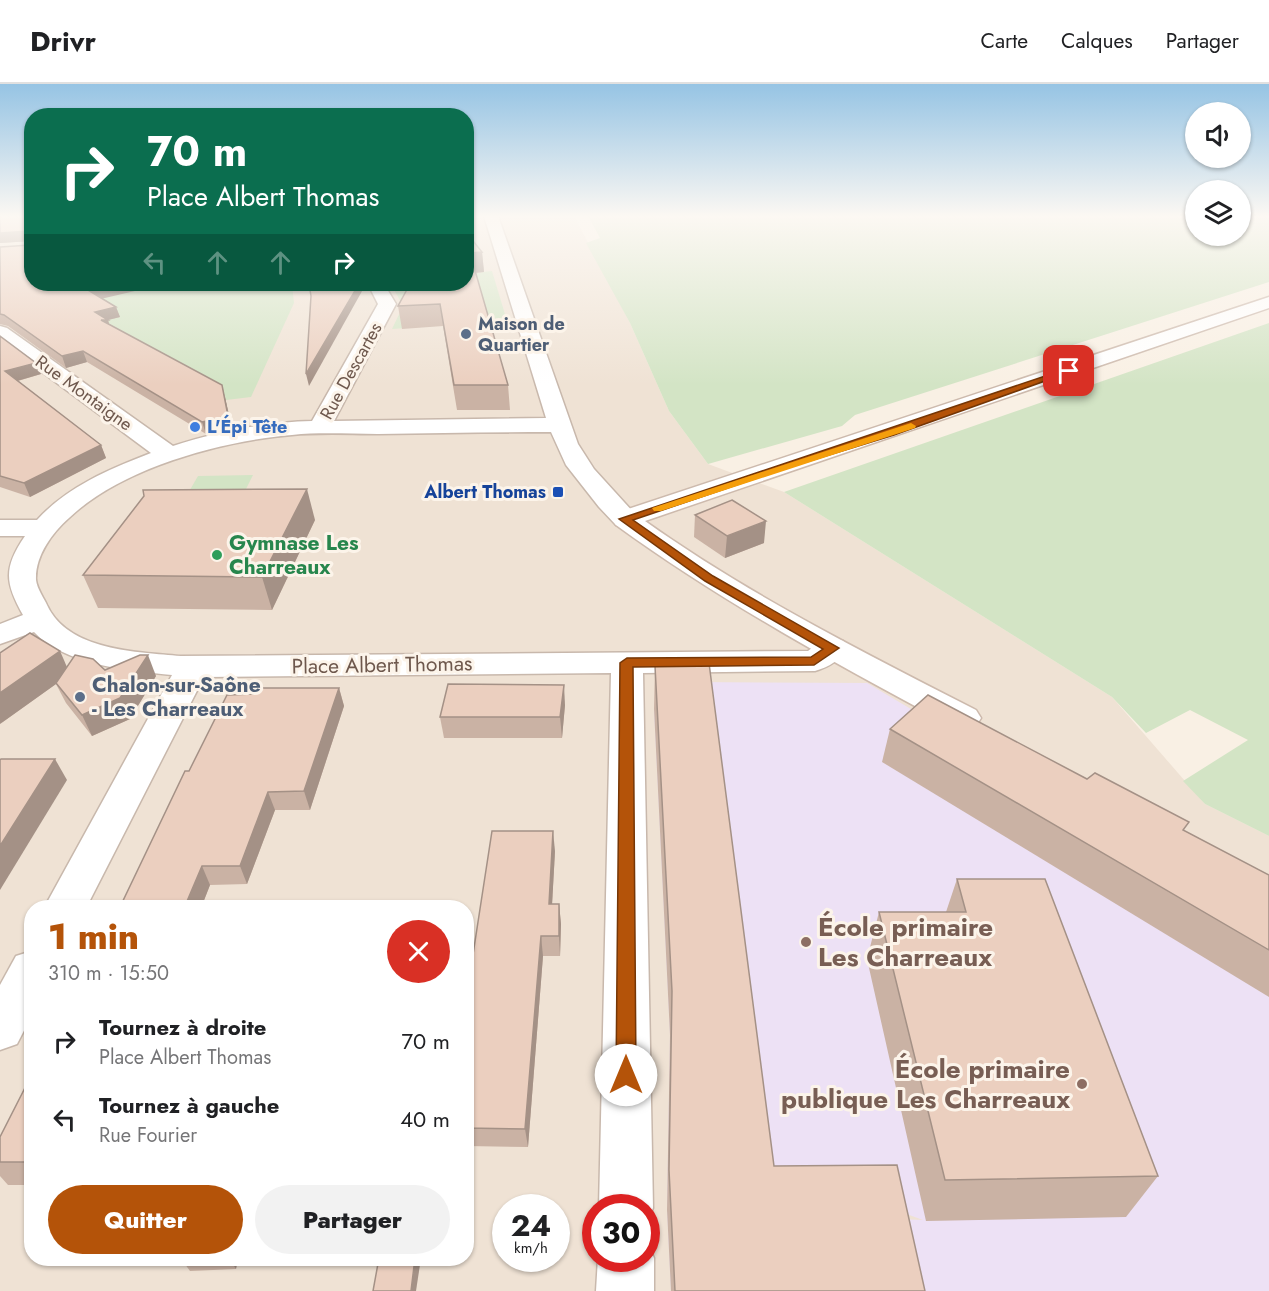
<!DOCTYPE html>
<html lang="fr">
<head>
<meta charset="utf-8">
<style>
	body { margin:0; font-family:Jost,sans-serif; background:#f2f2f2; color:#202124; height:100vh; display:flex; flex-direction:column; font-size:22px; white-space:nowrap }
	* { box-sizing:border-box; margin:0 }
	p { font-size:20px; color:#757577 }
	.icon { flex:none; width:33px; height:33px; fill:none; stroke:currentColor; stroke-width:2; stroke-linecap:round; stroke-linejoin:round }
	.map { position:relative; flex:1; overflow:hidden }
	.details { position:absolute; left:24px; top:816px; width:450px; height:366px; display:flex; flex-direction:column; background:#fff; border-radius:24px; box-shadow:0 2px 4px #0004 }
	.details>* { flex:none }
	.top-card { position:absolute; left:24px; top:24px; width:450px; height:183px; border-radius:24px; box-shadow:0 2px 4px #0004; background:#0b6e4f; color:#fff; overflow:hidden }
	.buttons { position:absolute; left:1185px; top:18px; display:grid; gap:12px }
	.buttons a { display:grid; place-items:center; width:66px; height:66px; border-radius:50%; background:#fff; box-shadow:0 2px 4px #0004; font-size:30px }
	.speed { position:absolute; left:492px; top:1110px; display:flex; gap:12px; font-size:30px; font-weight:700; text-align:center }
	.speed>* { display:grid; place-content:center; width:78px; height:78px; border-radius:50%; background:#fff; box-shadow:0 2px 4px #0004; line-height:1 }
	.speed small { font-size:15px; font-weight:400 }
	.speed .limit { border:9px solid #d22; background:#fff; color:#111 }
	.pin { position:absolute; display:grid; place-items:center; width:51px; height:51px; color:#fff; margin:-26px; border-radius:12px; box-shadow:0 3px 9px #0006 }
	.me { position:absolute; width:66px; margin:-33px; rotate:0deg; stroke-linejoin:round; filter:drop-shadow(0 0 4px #0008) }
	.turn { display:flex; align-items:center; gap:21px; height:126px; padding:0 24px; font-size:27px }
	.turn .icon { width:78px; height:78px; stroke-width:2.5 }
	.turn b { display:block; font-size:42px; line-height:51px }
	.lanes { display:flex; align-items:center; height:57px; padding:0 24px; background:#0003; justify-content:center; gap:30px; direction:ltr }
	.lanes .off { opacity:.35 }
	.round { display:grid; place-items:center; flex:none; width:63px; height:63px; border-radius:32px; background:#f2f2f2 }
	.headline { display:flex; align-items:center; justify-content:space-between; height:102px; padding:0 24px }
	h1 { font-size:36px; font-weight:800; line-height:45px; color:#b45309 }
	.action { display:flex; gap:12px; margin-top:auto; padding:12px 24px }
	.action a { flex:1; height:69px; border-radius:36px; background:#b45309; color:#fff; font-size:24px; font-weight:800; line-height:69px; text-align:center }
	.action a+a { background:#f2f2f2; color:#202124 }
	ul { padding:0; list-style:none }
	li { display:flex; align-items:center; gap:18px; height:78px; padding:0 24px }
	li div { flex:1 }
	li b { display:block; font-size:22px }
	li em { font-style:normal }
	header { display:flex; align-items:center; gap:36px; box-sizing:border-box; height:84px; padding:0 30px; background:#fff; border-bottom:2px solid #e0e0e0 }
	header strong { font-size:28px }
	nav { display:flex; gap:33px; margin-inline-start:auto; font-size:21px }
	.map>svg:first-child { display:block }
	.residential { fill:#efe2d4; fill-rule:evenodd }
	.education { fill:#ede1f5; fill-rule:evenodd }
	.green { fill:#d3e4c5 }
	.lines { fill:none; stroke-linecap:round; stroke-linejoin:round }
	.minor-casing { stroke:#c8b8ac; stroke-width:3 }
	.secondary-casing { stroke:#cdbaad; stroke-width:3 }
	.minor { fill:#fff; fill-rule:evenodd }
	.secondary { fill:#fff; fill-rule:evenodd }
	.wall { fill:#cab2a4 }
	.shaded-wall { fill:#a49186 }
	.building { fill:#ebcfbf; stroke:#a49186; stroke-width:1.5 }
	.route { fill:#b45309; stroke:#753606; stroke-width:1.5 }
	.slow { fill:#f59e0b }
	.service-dot { fill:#5c6f8a; stroke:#fcf4ea; stroke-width:2 }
	.shop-dot { fill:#3f7fe0; stroke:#fcf4ea; stroke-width:2 }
	.transit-dot { fill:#1a4fb4; stroke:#fcf4ea; stroke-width:2 }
	.leisure-dot { fill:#2e9e5b; stroke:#fcf4ea; stroke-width:2 }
	.education-dot { fill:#8d6e63; stroke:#fcf4ea; stroke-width:2 }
	.labels { text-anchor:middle; stroke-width:6; stroke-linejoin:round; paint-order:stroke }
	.far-service-label { font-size:18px; font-weight:bold; fill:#4e5e75; stroke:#fcf4ea; text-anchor:start }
	.far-street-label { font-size:18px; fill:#6e584d; stroke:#fcf4ea }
	.far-shop-label { font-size:18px; font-weight:bold; fill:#366cbe; stroke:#fcf4ea; text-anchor:start }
	.far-transit-label { font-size:18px; font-weight:bold; fill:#164399; stroke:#fcf4ea; text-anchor:end }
	.leisure-label { font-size:21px; font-weight:bold; fill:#27864d; stroke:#fcf4ea; text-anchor:start }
	.street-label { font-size:21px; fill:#6e584d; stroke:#fcf4ea }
	.service-label { font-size:21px; font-weight:bold; fill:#4e5e75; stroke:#fcf4ea; text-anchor:start }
	.near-education-label { font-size:26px; font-weight:bold; fill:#785e54; stroke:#fcf4ea; text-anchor:start }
</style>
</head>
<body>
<header>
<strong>Drivr</strong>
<nav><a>Carte</a><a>Calques</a><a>Partager</a></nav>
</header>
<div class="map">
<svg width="1269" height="1207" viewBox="0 0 1269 1207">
	<rect width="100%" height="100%" fill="#f9f0e4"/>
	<path class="residential" d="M0,132H31L32,200H466L467,132H574L630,239L669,327L708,380L784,408L1112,613L1205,720L1269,752V1207H0ZM32,824H466V1174H32ZM506,1124H556V1174H506ZM596,1124H646V1174H596Z"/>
	<path class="education" d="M684,598L867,599L1269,837V1207H671L667,1126L670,951L654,625H664ZM882,1121L923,1136L678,1126Z"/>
	<g class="green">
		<polygon points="588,132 1195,132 1196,152 1240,152 1241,132 1269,132 1269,198 855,331 842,342 708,380 669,327 630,239 586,159 600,154"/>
		<polygon points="492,187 507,237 392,245 403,222 391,200 466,200 467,190"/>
		<polygon points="38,200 292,200 294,219 251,313 218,317"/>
		<polygon points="1269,239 1269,752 1205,720 1183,697 1248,656 1190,626 1146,649 1112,613 784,408"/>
		<polygon points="253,391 234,429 176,430 198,392"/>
	</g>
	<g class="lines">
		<g class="minor-casing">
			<g id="minor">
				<path d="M484,132H498L578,360L594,385L634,429L638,435L634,441L625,443L616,441L599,423L566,381L551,348C493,348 435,349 378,350C349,350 320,348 292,351C221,357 121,384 69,434C52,449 35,472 36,496C37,505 44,514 47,521C68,567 138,568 181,572L808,567C820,558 827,553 843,557L848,564C840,576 829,583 815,587L643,589L653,1124L646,1140V1124H599L611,589L204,593L86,824H44L172,591C129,587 65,581 34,548L0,560V540L23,531C5,499 3,484 25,452H0V436H37C68,402 110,385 151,369L0,257V242L7,244L173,362C217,348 265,338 312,337L378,220L368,200H384L396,220L334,337L546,334Z"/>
				<polygon points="32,867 32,931 17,960 0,966 0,901 16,872"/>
				<polygon points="646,1156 654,1174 654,1207 596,1207 598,1174 646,1174"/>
			</g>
		</g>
		<g class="secondary-casing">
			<path id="secondary" d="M1269,213V224L645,437C749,511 863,568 976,626L981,634L976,642L964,645L952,642C836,580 722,518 616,441L612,435L616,429Z"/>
		</g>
		<use href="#minor" class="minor"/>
		<use href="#secondary" class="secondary"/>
	</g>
	<g class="wall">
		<polygon points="32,132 102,214 116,223 120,233 108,236 109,240 225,313 232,344 206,350 87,278 66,284 8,242 0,240 0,163 30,161 30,157 0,159"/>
		<polygon points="482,168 484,188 476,189 508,301 510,326 457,326 443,242 402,245 398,222"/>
		<polygon points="0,252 41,290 18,297 101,361 106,374 30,413 0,403"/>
		<polygon points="144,412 315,436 272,526 98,524 83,491"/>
		<polygon points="695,431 764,459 725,474 694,453"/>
		<polygon points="655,582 774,1082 925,1207 671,1207 667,1126 670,951 654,625"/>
		<polygon points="67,583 105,586 156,592 130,635 92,652 66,619 56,600 0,640"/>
		<polygon points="339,604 344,622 310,726 275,726 247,800 210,801 201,824 120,823 189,687 253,610"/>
		<polygon points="565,621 562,654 444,654 440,633"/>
		<polygon points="890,645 1184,747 1269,791 1269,913 882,678"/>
		<polygon points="555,767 552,820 559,820 561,840 560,872 543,872 528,1063 466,1062 466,916"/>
		<polygon points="957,795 1158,1092 1126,1133 926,1137 867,875 879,828 946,828"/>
		<polygon points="32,990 32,1101 8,1101 0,1092 0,1053"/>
		<polygon points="182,1174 238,1174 236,1185 190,1187 182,1176"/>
	</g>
	<g class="shaded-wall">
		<polygon points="28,147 32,157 0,159 0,149"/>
		<polygon points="482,168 484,188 472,189 470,169"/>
		<polygon points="117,200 165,200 92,217 88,206"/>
		<polygon points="359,200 366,200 309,302 306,290"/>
		<polygon points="116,223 120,233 108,236 111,247 95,228"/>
		<polygon points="83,267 87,278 66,284 62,272"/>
		<polygon points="36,279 41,290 10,299 5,287"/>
		<polygon points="222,301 232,344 206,350 202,338"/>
		<polygon points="101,361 106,374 30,413 24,399"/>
		<polygon points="307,405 315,436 272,526 262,493"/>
		<polygon points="766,437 764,459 725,474 727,452"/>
		<polygon points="60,567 70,590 0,640 0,609"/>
		<polygon points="148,571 156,592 130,635 92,652 82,631"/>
		<polygon points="564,601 565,621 562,654 560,633"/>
		<polygon points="339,604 344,622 310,726 304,707"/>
		<polygon points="55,675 67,696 0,806 0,762"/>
		<polygon points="268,708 275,726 247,800 240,782"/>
		<polygon points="553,747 555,767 551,840 549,820"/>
		<polygon points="202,782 210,801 201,824 185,824 185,822"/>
		<polygon points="559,820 561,840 560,872 559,852"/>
		<polygon points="541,852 543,872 528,1063 525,1045"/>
		<polygon points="229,1174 238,1174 236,1185"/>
		<polygon points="415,1174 421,1174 416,1207 411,1207"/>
	</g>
	<g class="building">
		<polygon points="0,132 32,132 32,200 117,200 88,206 116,223 95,228 108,236 101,236 222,301 228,332 202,338 83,267 62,272 4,231 0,230 0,163 30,161 31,150 28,147 0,149"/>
		<polygon points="466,148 482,168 470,169 508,301 454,301 440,220 398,222 410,200 466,200"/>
		<polygon points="309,200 359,200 306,290 311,212"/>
		<polygon points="0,252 36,279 5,287 101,361 24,399 0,392"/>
		<polygon points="307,405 262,493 83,491 144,412 143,406"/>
		<polygon points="732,416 766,437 727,452 695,431"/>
		<polygon points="30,549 60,567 0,609 0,569"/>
		<polygon points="75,571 93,575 105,586 140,571 148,571 120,614 82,631 56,599"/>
		<polygon points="709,579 774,1082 897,1081 925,1207 675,1207 669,1086 672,907 655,582"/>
		<polygon points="448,600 564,601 560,633 440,633"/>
		<polygon points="256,604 339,604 304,707 268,708 240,782 202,782 185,822 120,823 185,687 189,687 227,611 253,610"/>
		<polygon points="928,611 1087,695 1095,689 1189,738 1183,746 1269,791 1269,866 890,645"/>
		<polygon points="1,675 55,675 0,762 0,676"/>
		<polygon points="492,747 553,747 549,820 559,820 559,852 541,852 525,1045 466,1044 466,916"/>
		<polygon points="957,795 1045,795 1158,1092 945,1096 879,828 966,828"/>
		<polygon points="32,990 32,1078 0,1078 0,1053"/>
		<polygon points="182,1174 221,1174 182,1176"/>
		<polygon points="379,1174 415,1174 411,1207 373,1207"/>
	</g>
	<linearGradient id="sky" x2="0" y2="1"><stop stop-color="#96c4e4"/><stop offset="0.44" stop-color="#fcf8f3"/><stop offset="1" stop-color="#fcf8f3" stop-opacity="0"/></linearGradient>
	<rect width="1269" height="301" fill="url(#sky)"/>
	<polygon class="route" points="1066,285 1073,287 894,351 793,382 633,436 713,492 839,564 814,581 633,583 636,991 634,998 626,1001 619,998 616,991 620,579 627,574 811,573 823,565 705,497 619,435"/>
	<polygon class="slow" points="911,339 916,342 915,344 661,427 654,427 652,424"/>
	<g class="service-dot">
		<circle cx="466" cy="250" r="6"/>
		<circle cx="80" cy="613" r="6"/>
	</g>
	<circle class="shop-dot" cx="195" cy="343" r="6"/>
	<rect class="transit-dot" x="552" y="402" width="12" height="12" rx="3"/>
	<circle class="leisure-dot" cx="217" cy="471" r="6"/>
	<g class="education-dot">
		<circle cx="806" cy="858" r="6"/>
		<circle cx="1082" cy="1000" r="6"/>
	</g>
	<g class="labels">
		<g class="far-service-label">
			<text x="478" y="246">Maison de<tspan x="478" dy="21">Quartier</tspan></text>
		</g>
		<g class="far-street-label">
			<text transform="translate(351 287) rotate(-61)" y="6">Rue Descartes</text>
			<text transform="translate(84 309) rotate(36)" y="6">Rue Montaigne</text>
		</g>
		<g class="far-shop-label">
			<text x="207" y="349">L'Épi Tête</text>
		</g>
		<g class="far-transit-label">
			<text x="546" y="414">Albert Thomas</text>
		</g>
		<g class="leisure-label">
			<text x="229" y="466">Gymnase Les<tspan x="229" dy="24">Charreaux</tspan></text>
		</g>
		<g class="street-label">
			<text transform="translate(382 581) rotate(-1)" y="7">Place Albert Thomas</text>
		</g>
		<g class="service-label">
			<text x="92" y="608">Chalon-sur-Saône<tspan x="92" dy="24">- Les Charreaux</tspan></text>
		</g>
		<g class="near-education-label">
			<text x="818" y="852">École primaire<tspan x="818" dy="30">Les Charreaux</tspan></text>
			<text x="1070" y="994" text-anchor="end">École primaire<tspan x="1070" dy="30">publique Les Charreaux</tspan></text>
		</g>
	</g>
</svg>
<div class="buttons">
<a><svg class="icon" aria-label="sound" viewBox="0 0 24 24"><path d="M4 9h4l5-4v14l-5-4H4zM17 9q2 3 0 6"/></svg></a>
<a><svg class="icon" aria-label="layers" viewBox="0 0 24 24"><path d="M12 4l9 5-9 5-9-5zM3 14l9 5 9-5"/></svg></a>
</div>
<div class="speed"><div>24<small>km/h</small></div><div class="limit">30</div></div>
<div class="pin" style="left:1069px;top:287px;background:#d93025"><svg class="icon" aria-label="arrive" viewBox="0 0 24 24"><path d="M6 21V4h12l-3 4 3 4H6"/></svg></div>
<svg class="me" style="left:626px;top:991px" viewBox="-20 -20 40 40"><circle r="19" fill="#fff"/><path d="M0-13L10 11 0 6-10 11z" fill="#b45309"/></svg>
<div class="top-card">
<div class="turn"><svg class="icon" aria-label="right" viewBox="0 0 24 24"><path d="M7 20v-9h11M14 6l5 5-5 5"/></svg><div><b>70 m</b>Place Albert Thomas</div></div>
<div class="lanes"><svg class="icon off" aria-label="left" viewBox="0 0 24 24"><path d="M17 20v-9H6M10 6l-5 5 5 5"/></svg><svg class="icon off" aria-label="ahead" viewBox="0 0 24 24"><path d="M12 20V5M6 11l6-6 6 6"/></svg><svg class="icon off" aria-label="ahead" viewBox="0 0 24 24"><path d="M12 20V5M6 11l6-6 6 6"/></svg><svg class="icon" aria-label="right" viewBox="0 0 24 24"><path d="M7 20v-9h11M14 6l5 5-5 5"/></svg></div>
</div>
<section class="details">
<div class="headline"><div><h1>1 min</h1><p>310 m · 15:50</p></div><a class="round" style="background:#d93025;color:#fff"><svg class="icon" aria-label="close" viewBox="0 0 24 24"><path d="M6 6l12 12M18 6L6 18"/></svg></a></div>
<ul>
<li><svg class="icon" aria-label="right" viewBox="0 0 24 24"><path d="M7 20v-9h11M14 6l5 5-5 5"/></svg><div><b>Tournez à droite</b><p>Place Albert Thomas</p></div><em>70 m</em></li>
<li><svg class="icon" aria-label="left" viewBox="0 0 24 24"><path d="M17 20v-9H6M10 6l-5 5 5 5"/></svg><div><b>Tournez à gauche</b><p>Rue Fourier</p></div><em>40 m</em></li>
</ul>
<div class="action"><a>Quitter</a><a>Partager</a></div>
</section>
</div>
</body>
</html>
